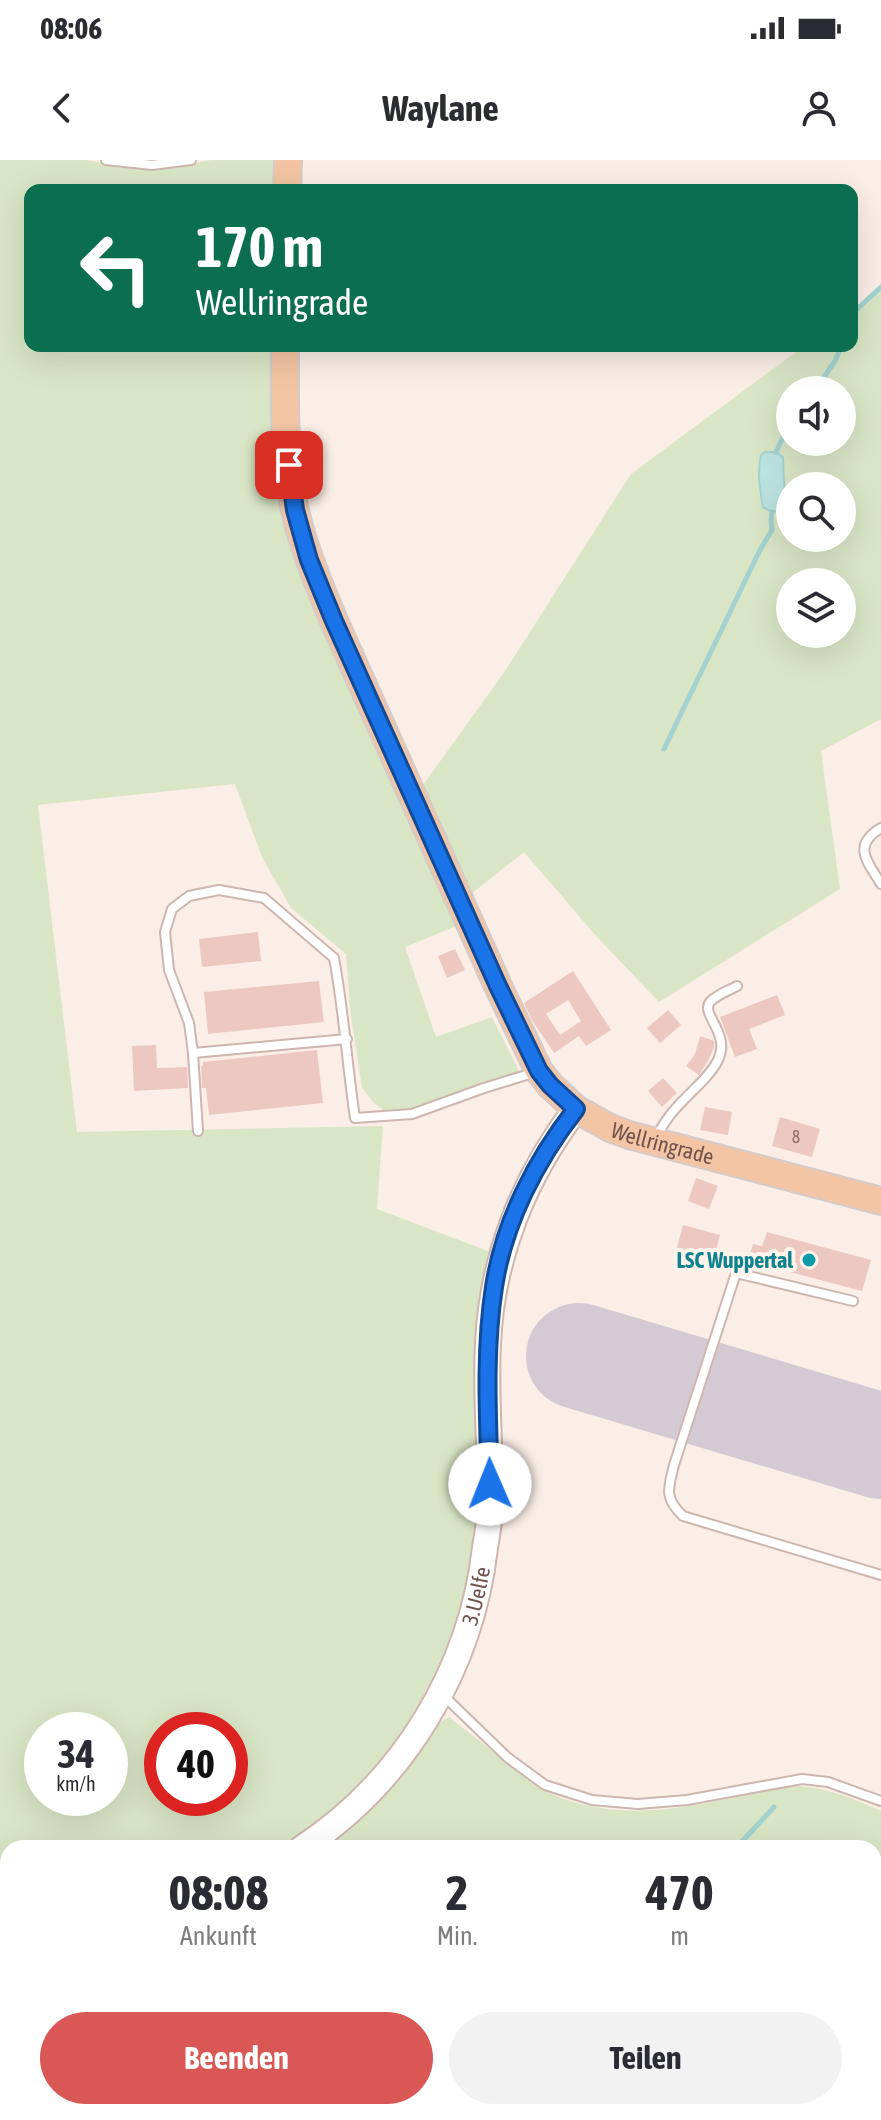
<!DOCTYPE html>
<html lang="de">
<head>
<meta charset="utf-8">
<style>
	body { margin:0; font-family:"Asap Condensed",sans-serif; background:#f2f2f3; color:#2b2b33; height:100vh; display:flex; flex-direction:column; font-size:30px; white-space:nowrap }
	* { box-sizing:border-box; margin:0 }
	p { font-size:26px; color:#7c7c81 }
	.icon { flex:none; width:44px; height:44px; fill:none; stroke:currentColor; stroke-width:2; stroke-linecap:round; stroke-linejoin:round }
	.map { position:relative; flex:1; overflow:hidden }
	.drawer { position:absolute; left:0px; top:1680px; width:882px; height:280px; display:flex; flex-direction:column; background:#fff; border-radius:24px 24px 0 0; box-shadow:0 8px 32px #0002 }
	.drawer>* { flex:none }
	.guide { position:absolute; left:24px; top:24px; width:834px; height:168px; border-radius:16px; box-shadow:0 8px 32px #0002; background:#0b6e4f; color:#fff; overflow:hidden }
	.buttons { position:absolute; left:776px; top:216px; display:grid; gap:16px }
	.buttons a { display:grid; place-items:center; width:80px; height:80px; border-radius:50%; background:#fff; box-shadow:0 8px 32px #0002; font-size:40px }
	.speed { position:absolute; left:24px; top:1552px; display:flex; gap:16px; font-size:40px; font-weight:700; text-align:center }
	.speed>* { display:grid; place-content:center; width:104px; height:104px; border-radius:50%; background:#fff; box-shadow:0 8px 32px #0002; line-height:1 }
	.speed small { font-size:20px; font-weight:400 }
	.speed .limit { border:12px solid #d22; background:#fff; color:#111 }
	.pin { position:absolute; display:grid; place-items:center; width:68px; height:68px; color:#fff; margin:-34px; border-radius:16px; box-shadow:0 4px 12px #0006 }
	.me { position:absolute; width:88px; margin:-44px; rotate:359deg; stroke-linejoin:round; filter:drop-shadow(0 0 6px #0008) }
	.turn { display:flex; align-items:center; gap:28px; height:168px; padding:0 40px; font-size:36px }
	.turn .icon { width:104px; height:104px; stroke-width:2.5 }
	.turn b { display:block; font-size:56px; line-height:68px }
	.eta { display:flex; justify-content:space-evenly; align-items:center; height:136px; text-align:center }
	.eta b { font-size:48px; font-weight:700; line-height:56px }
	.primary-button { display:flex; gap:16px; margin-top:auto; padding:16px 40px }
	.primary-button a { flex:1; height:92px; border-radius:48px; background:#d95856; color:#fff; font-size:32px; font-weight:700; line-height:92px; text-align:center }
	.primary-button a+a { background:#f2f2f3; color:#2b2b33 }
	.status { display:flex; justify-content:space-between; align-items:center; height:56px; padding:0 40px; background:#fff; direction:ltr }
	.status svg { height:22px; fill:currentColor }
	header { display:flex; justify-content:space-between; align-items:center; height:104px; padding:0 40px; background:#fff; font-size:36px; font-weight:700 }
	.map>svg:first-child { display:block }
	.green { fill:#d9e6c5; fill-rule:evenodd }
	.water { fill:#bce2df; stroke:#a3d2d0; stroke-width:2 }
	.lines { fill:none; stroke-linecap:round; stroke-linejoin:round }
	.stream { stroke:#a3d2d0; stroke-width:5 }
	.runway { stroke:#d4cad4; stroke-width:106 }
	.building { fill:#edc8c0; fill-rule:evenodd }
	.lane-casing { stroke:#cdb6b0; stroke-width:12 }
	.secondary-casing { stroke:#cfb5ad; stroke-width:28 }
	.primary-casing { stroke:#d4cbca; stroke-width:30 }
	.lane { stroke:#fff; stroke-width:8 }
	.secondary { stroke:#fff; stroke-width:24 }
	.primary { stroke:#f3c5a4; stroke-width:26 }
	.route-casing { stroke:#114b97; stroke-width:20 }
	.route { stroke:#1a73e8; stroke-width:14 }
	.culture-dot { fill:#0f9aa8; stroke:#fdf3eb; stroke-width:3 }
	.labels { text-anchor:middle; stroke-width:8; stroke-linejoin:round; paint-order:stroke }
	.number-label { font-size:18px; fill:#90706a }
	.street-label { font-size:22px; fill:#71524d; stroke:#fdf3eb }
	.culture-label { font-size:22px; font-weight:bold; fill:#0d838f; stroke:#fdf3eb; text-anchor:end }
</style>
</head>
<body>
<div class="status"><b>08:06</b><svg viewBox="0 0 49 12"><path d="M0 12V9h3v3zM5 12V6h3v6zM10 12V3h3v9zM15 12V0h3v12zM26 1h20v11H26zM47 4h2v5h-2z"/></svg></div>
<header><svg class="icon" aria-label="back" viewBox="0 0 24 24"><path d="M15 5l-7 7 7 7"/></svg>Waylane<svg class="icon" aria-label="person" viewBox="0 0 24 24"><circle cx="12" cy="8" r="4"/><path d="M4 21q1-7 8-7t8 7"/></svg></header>
<div class="map">
<svg width="881" height="1960" viewBox="0 0 881 1960">
	<rect width="100%" height="100%" fill="#faeee6"/>
	<g class="green">
		<path d="M0,0H86L127,7L151,8L183,5L211,0H277L278,30H30V186H281L284,304L464,763L405,787L436,877L492,857L520,913L411,951L389,954L374,943L362,928L350,849L346,794L291,748L262,697L235,624L38,645L77,972L383,966L377,1049L488,1091L479,1346L473,1407L459,1466L438,1518L385,1602L343,1646L286,1688H8V1846L0,1838ZM42,1570H110V1638H42ZM162,1570H230V1638H162Z"/>
		<path d="M881,129V559L821,591L840,729L659,842L597,777L524,692L466,738L418,632L503,514L631,314L804,186H852V150ZM790,230H842V282H790ZM790,326H842V378H790ZM790,422H842V474H790Z"/>
		<path d="M449,1557L539,1628C602,1661 665,1652 732,1638C753,1633 777,1624 799,1626C829,1628 854,1639 881,1651V1960H280L282,1952H874V1688H315L431,1568Z"/>
	</g>
	<path class="water" d="M765,292H776L783,297L785,346L779,351L772,352L763,347C760,330 757,311 761,295Z"/>
	<g class="lines">
		<g class="stream">
			<polyline points="852,158 855,151 881,127"/>
			<polyline points="815,230 835,201 841,186"/>
			<polyline points="776,292 784,275 790,265"/>
			<polyline points="664,589 760,390 772,370 771,361 772,352"/>
			<polyline points="736,1688 774,1647"/>
			<polyline points="629,1960 630,1952"/>
		</g>
		<polyline class="runway" points="579,1196 881,1286"/>
	</g>
	<g class="building">
		<polygon points="258,772 261,801 202,807 199,779"/>
		<polygon points="455,789 465,810 447,818 438,796"/>
		<path d="M573,811L611,870L586,886L579,876L554,893L532,860L524,843ZM568,840L581,861L560,875L546,854Z"/>
		<polygon points="319,821 324,862 208,874 204,832"/>
		<polygon points="777,835 785,855 749,869 757,889 735,897 720,857"/>
		<polygon points="668,850 681,865 660,883 647,868"/>
		<polygon points="700,876 714,881 714,887 708,901 699,915 686,906 695,894"/>
		<polygon points="156,885 157,908 187,907 188,928 134,931 132,886"/>
		<polygon points="317,890 323,943 209,955 206,928 202,928 201,906 203,906 203,902"/>
		<polygon points="663,918 677,933 662,947 648,931"/>
		<polygon points="705,947 732,952 728,975 700,970"/>
		<polygon points="780,957 820,969 812,997 772,986"/>
		<polygon points="696,1018 718,1026 709,1049 688,1041"/>
		<polygon points="683,1065 720,1075 714,1098 677,1088"/>
		<polygon points="767,1072 871,1100 862,1131 748,1101 753,1084 762,1086"/>
	</g>
	<g class="lines">
		<g class="lane-casing">
			<g id="lane">
				<polyline points="106,0 152,5 191,0"/>
				<path d="M881,668C851,686 868,702 881,724"/>
				<path d="M347,879L193,893L189,863L169,810L165,772L172,749L189,736L219,730L264,738L334,798C344,851 347,905 355,958L412,954L484,928L536,912"/>
				<polyline points="193,893 198,971"/>
				<path d="M655,978C662,967 668,956 677,947C690,932 709,918 718,900C731,873 700,854 710,842C716,835 730,830 737,826"/>
				<path d="M853,1141L736,1113L674,1305C668,1329 664,1338 683,1356L881,1415"/>
				<polyline points="444,1536 507,1597 545,1625 592,1640 638,1644 687,1640 802,1619 828,1622 881,1641"/>
			</g>
		</g>
		<g class="secondary-casing">
			<g id="secondary">
				<path id="s1" d="M302,1688C404,1621 471,1509 485,1388C487,1374 490,1360 490,1346C491,1292 485,1237 488,1183C492,1097 524,1017 576,949"/>
				<polyline points="0,1880 8,1877"/>
			</g>
		</g>
		<g class="primary-casing">
			<g id="primary">
				<polyline points="287,30 288,0"/>
				<path id="s2" d="M285,186C285,240 283,298 295,351C304,389 319,425 334,461L498,826L539,911L550,925L576,949L610,968L629,975L881,1041"/>
			</g>
		</g>
		<use href="#lane" class="lane"/>
		<use href="#secondary" class="secondary"/>
		<use href="#primary" class="primary"/>
	</g>
	<g class="lines">
		<g class="route-casing">
			<path id="route" d="M289,305L295,350L309,400L334,461L498,826L539,911L550,925L576,949C536,1000 504,1062 494,1127C484,1192 488,1258 490,1324"/>
		</g>
		<use href="#route" class="route"/>
	</g>
	<circle class="culture-dot" cx="809" cy="1100" r="8"/>
	<g class="labels">
		<g class="number-label">
			<text x="796" y="983">8</text>
		</g>
		<g class="street-label">
			<text dy="8" stroke="none"><textPath href="#s2" startOffset="924">Wellringrade</textPath></text>
			<text dy="8" stroke="none"><textPath href="#s1" startOffset="314">3.Uelfe</textPath></text>
		</g>
		<g class="culture-label">
			<text x="793" y="1108">LSC Wuppertal</text>
		</g>
	</g>
</svg>
<div class="buttons">
<a><svg class="icon" aria-label="sound" viewBox="0 0 24 24"><path d="M4 9h4l5-4v14l-5-4H4zM17 9q2 3 0 6"/></svg></a>
<a><svg class="icon" aria-label="search" viewBox="0 0 24 24"><circle cx="10" cy="10" r="6"/><path d="M15 15l6 6"/></svg></a>
<a><svg class="icon" aria-label="layers" viewBox="0 0 24 24"><path d="M12 4l9 5-9 5-9-5zM3 14l9 5 9-5"/></svg></a>
</div>
<div class="speed"><div>34<small>km/h</small></div><div class="limit">40</div></div>
<div class="pin" style="left:289px;top:305px;background:#d93025"><svg class="icon" aria-label="arrive" viewBox="0 0 24 24"><path d="M6 21V4h12l-3 4 3 4H6"/></svg></div>
<svg class="me" style="left:490px;top:1324px" viewBox="-20 -20 40 40"><circle r="19" fill="#fff"/><path d="M0-13L10 11 0 6-10 11z" fill="#1a73e8"/></svg>
<div class="guide">
<div class="turn"><svg class="icon" aria-label="left" viewBox="0 0 24 24"><path d="M17 20v-9H6M10 6l-5 5 5 5"/></svg><div><b>170 m</b>Wellringrade</div></div>
</div>
<section class="drawer">
<div class="eta">
<div><b>08:08</b><p>Ankunft</p></div>
<div><b>2</b><p>Min.</p></div>
<div><b>470</b><p>m</p></div>
</div>
<div class="primary-button"><a>Beenden</a><a>Teilen</a></div>
</section>
</div>
</body>
</html>
